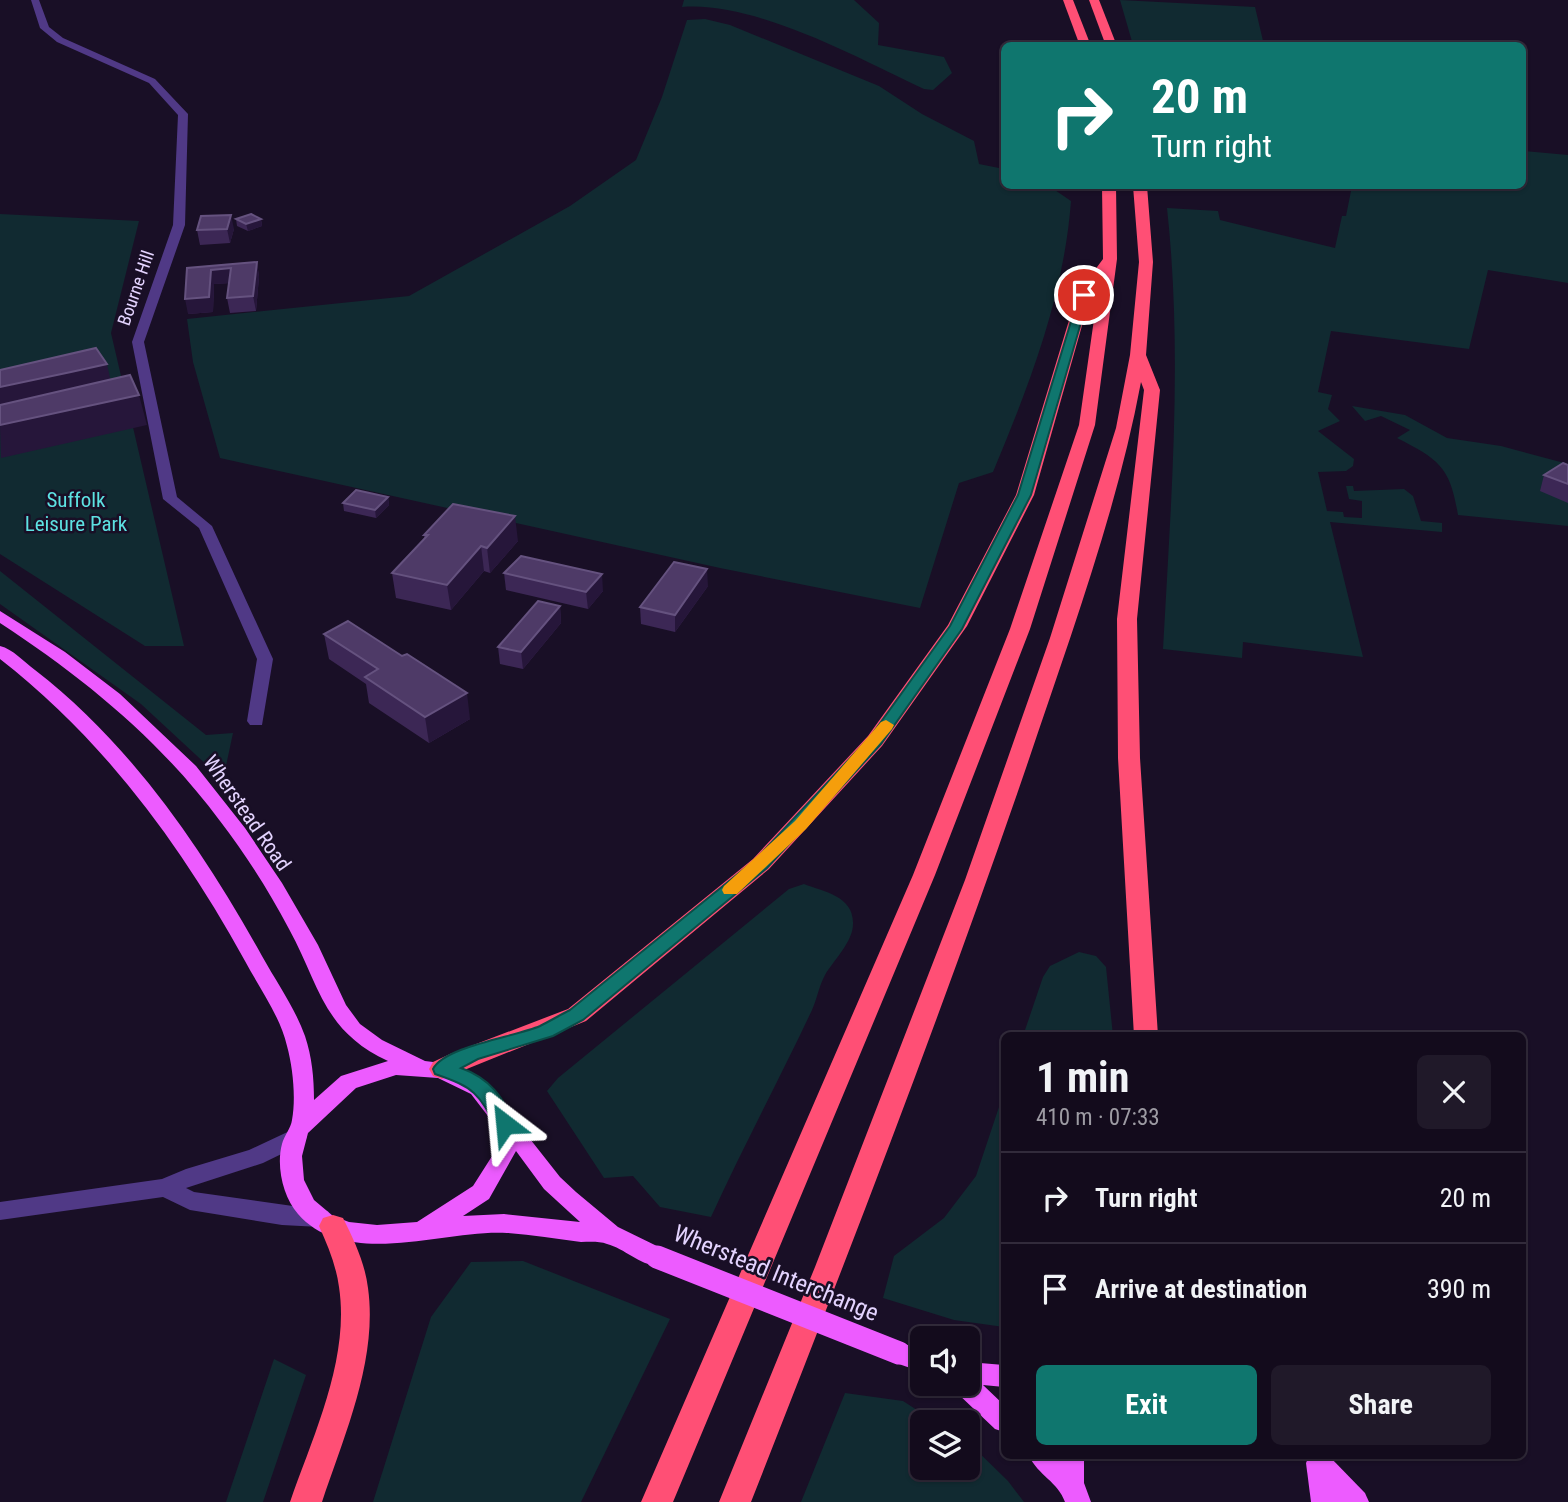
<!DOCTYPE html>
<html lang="en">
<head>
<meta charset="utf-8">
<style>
	body { margin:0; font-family:"Roboto Condensed",sans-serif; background:#201929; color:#f1f3f6; height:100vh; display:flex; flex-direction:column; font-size:26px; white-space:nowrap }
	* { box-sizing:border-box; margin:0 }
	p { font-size:23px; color:#9d9ba3 }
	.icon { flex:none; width:38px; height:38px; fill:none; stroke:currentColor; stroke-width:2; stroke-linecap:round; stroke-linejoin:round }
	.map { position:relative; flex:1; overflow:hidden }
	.sheet { position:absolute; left:1001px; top:1032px; width:525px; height:427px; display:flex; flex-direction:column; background:#130b1c; border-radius:10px; box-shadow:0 2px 5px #0004,0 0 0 2px #322b3b }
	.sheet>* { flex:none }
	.hud { position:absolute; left:1001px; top:42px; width:525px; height:147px; border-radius:10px; box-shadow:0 2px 5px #0004,0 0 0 2px #322b3b; background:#0f766e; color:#fff; overflow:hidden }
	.fabs { position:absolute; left:910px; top:1326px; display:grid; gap:14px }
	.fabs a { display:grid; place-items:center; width:70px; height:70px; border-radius:10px; background:#130b1c; box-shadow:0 2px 5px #0004,0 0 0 2px #322b3b; font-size:35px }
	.pin { position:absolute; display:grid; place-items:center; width:60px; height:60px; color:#fff; margin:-30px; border:4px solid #fff; border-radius:50%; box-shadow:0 2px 7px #0007 }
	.me { position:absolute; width:77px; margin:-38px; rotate:331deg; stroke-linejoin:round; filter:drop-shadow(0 0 5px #0008) }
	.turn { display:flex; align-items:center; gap:24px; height:147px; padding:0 35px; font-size:32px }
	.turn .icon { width:91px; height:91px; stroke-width:2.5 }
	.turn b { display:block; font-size:49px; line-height:60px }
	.round { display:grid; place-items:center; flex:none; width:74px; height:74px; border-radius:10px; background:#201929 }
	.summary { display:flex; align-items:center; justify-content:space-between; height:119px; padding:0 35px }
	h1 { font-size:42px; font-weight:700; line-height:52px }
	.button { display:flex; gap:14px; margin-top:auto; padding:14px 35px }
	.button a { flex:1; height:80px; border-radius:10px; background:#0f766e; color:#fff; font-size:28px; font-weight:700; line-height:80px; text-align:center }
	.button a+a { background:#201929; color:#f1f3f6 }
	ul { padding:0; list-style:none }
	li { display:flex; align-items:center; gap:21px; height:91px; padding:0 35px; border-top:2px solid #322b3b }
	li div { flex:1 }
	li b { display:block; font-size:26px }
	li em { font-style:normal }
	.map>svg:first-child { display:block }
	.green { fill:#112a31 }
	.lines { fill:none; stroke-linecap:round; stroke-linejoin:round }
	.minor { fill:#503986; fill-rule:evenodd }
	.major { fill:#ed5bff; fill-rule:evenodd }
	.highway { fill:#ff4f75; fill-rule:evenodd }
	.major-bridge { stroke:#ed5bff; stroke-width:23 }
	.wall { fill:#3c2755 }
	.shaded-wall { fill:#26163a }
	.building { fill:#4e3a67; stroke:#65527f; stroke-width:2 }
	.route { fill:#0f766e; stroke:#0a4d48; stroke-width:2 }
	.slow { fill:#f59e0b }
	.labels { text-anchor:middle; stroke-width:5; stroke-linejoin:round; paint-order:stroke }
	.far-street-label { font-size:18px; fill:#e4d4ff; stroke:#190f26 }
	.park-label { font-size:21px; fill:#5de1e2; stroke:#190f26 }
	.street-label { font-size:21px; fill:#e4d4ff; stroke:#190f26 }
	.near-street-label { font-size:24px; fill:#e4d4ff; stroke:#190f26 }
</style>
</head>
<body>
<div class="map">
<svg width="1568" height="1502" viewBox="0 0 1568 1502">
	<rect width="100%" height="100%" fill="#190f26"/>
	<g class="green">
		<path d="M684,0H854L879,23L878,45L944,57L952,73L933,90L924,89C858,58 755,1 682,7Z"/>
		<polygon points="1120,0 1255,7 1264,45 1133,45"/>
		<path d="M705,19L730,25L879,86L922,114L974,141L979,164L1004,169V186H1049L1071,201C1064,296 1029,386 993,472L959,483L920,608L720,568L220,458L193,362L187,319L409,296L570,206L636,160L662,97L687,20Z"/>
		<path d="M1523,151L1568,155V283L1488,270L1469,349L1331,331L1318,392L1332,395L1328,409L1340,421L1318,431L1354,459L1353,466L1346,471L1318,472L1327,511L1343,512L1344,517L1362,518V501L1349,499L1346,486H1353L1354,491L1404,489L1413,496L1421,521L1442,523V532L1330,522L1363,657L1243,642L1242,658L1163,649C1171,502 1183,355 1167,208L1218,211L1220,220L1335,248L1342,216H1346L1352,186H1522Z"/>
		<polygon points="0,214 139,221 111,333 184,646 145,646 0,554"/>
		<path d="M1352,406L1405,415L1447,438L1501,446L1568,464V526L1458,515C1450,467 1440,460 1397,438L1410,430L1381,416L1365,421Z"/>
		<polygon points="0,571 206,735 233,733 223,780 141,704 0,604"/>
		<path d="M804,884C824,892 854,896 853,924C853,942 833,961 825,975C819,986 817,999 812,1010C779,1080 743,1147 711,1217L660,1207L633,1176L604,1178L547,1091L558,1078L789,889Z"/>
		<polygon points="1079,952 1096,956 1106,967 1113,1036 1023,1036 1043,977 1050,966"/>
		<polygon points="1004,1092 1004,1327 954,1320 883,1298 894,1256 944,1218 976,1176"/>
		<polygon points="523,1261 670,1319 581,1502 373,1502 431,1317 471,1262"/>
		<polygon points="274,1359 306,1375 263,1502 226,1502"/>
		<polygon points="845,1393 903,1401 937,1423 922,1423 922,1468 968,1468 968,1442 1008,1481 1024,1502 801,1502"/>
	</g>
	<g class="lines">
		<g class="minor">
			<polygon points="31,0 39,0 49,27 63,38 155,79 188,114 185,225 144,342 177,497 212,526 273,659 262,725 250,725 247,721 257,659 199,528 163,499 132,342 173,225 178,115 149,83 57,42 40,28"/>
			<polygon points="296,1128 304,1131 307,1137 304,1143 263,1163 186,1188 194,1192 328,1211 331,1218 328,1225 320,1227 282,1225 190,1210 163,1197 0,1220 0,1202 162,1179 186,1169 249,1150"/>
		</g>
		<g class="major">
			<path d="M0,611L65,652L120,694L196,766L245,828L282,883L318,945L346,1005L360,1024L382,1040L425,1061L449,1064L486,1083L560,1177L576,1192L618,1227L665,1250L669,1257L665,1264C645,1271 627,1249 607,1244C599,1241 589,1242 581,1242C556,1239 532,1235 507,1233C445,1229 347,1270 298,1214C283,1197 276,1166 282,1144C284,1136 291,1128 292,1120C296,1098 293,1068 287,1046C280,1016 260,989 245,961C181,845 105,741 0,659V646C13,649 24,662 35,670C132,745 203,850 262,956C277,983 295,1008 305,1036C312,1057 314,1078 314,1100L341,1076L388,1061C323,1031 320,986 289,929C269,891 246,855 220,821C160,740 84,678 0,623ZM396,1075L438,1078L471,1094L491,1120L494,1153L473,1186L417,1222L377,1225L349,1222L333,1216L314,1200L304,1180L302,1156L308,1133L356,1088ZM516,1151L544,1189L580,1222L504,1214L463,1216L489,1199Z"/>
			<polygon points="899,1342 922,1350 922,1372 890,1361 887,1353 890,1345"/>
			<polygon points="968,1362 1004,1365 1004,1387 983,1385 1004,1405 1004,1432 995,1429 956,1392 953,1384 968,1384"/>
			<path d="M1029,1456H1084V1483L1091,1502H1065C1058,1482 1038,1475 1029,1456Z"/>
			<polygon points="1309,1456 1329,1456 1365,1493 1369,1502 1311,1502 1306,1463"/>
		</g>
		<g class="highway">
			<polygon points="1063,0 1073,0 1091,46 1080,46"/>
			<polygon points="1089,0 1099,0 1117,46 1106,46"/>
			<polygon points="1102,186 1116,186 1117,259 1095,425 1030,629 935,875 673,1502 641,1502 913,875 1010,629 1079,425 1099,284 1091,294 1034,495 967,626 882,746 769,869 586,1021 442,1079 433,1076 429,1069 433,1062 450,1054 568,1009 753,859 868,736 948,625 1016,495 1077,294 1103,259"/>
			<path d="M1133,186H1147L1153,262L1146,355L1160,390L1137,619L1140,758L1158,1036H1134L1118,758L1117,619L1144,390L1141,382C1117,511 1069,640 1027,765C942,1013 847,1258 751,1502H719L815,1267L965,880L1050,638L1116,428L1130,355L1139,262Z"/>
			<path d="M333,1215L343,1218C354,1240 365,1263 368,1288C378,1360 344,1436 322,1502H290C313,1436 350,1359 339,1287C336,1265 328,1246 319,1226L323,1218Z"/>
		</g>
		<polyline class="major-bridge" points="657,1257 899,1353"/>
	</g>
	<g class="wall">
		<polygon points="236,219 261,219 262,226 248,231 237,226"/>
		<polygon points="234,229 230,243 200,245 197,230"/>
		<polygon points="257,262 259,277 256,311 230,313 227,298 229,283 214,284 213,312 188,314 187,268"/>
		<polygon points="1568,465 1568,503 1540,491 1544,475"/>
		<polygon points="388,497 389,505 376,518 344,511 343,503"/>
		<polygon points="424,535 518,541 490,573 484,571 451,610 396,598 392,573 424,539"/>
		<polygon points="504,573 603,591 588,609 506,590"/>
		<polygon points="708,586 675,632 641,624 640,607"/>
		<polygon points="560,606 561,623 523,669 500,664 498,647"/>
		<polygon points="324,634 470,719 429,743 369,703 366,684 329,659"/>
	</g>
	<g class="shaded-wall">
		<polygon points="231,215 234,229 230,243 227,229"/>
		<polygon points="261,219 262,226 248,231 246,224"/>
		<polygon points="257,262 259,277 256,311 253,296"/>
		<polygon points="231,268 234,283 214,284 213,312 188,314 185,299 211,270"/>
		<polygon points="107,364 112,387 0,412 0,387"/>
		<polygon points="139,395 147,425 1,458 0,425"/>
		<polygon points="388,497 389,505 376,518 375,510"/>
		<polygon points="515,516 518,541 490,573 487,548"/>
		<polygon points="481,546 484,571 451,610 447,585"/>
		<polygon points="707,569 708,586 675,632 675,615"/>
		<polygon points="602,574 603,591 588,609 586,592"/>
		<polygon points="560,606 561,623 523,669 521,652"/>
		<polygon points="467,693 470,719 429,743 425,717"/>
	</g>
	<g class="building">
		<polygon points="251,214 261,219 246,224 236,219"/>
		<polygon points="231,215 227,229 197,230 201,216"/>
		<polygon points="257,262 253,296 227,298 231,268 211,270 209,297 185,299 187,268"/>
		<polygon points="96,348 107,364 71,372 0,387 0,370"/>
		<polygon points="130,375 139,395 0,425 0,405"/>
		<polygon points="1563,463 1568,465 1568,484 1544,475"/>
		<polygon points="356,490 388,497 375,510 343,503"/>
		<polygon points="453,504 515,516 487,548 481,546 447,585 392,573 428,535 424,535"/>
		<polygon points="521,556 602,574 586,592 504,573"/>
		<polygon points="674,562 707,569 675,615 640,607"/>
		<polygon points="538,601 560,606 521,652 498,647"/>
		<polygon points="348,621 402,656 407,654 467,693 425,717 365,677 378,669 324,634"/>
	</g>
	<path class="route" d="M1080,292L1089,295L1031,495L962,629L881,744L767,868L583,1020L553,1036L478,1059L461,1068C489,1078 504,1097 514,1124L512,1130H498C478,1093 476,1088 435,1074L433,1069C445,1046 515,1037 540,1026C550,1021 560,1015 570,1010L755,860L870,737L950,626L1018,495Z"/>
	<polygon class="slow" points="886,720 894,725 892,729 806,829 737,894 724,894 722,890 724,886 795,821 881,722"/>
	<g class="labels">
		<g class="far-street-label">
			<text transform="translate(136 288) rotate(-71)" y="6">Bourne Hill</text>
		</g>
		<g class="park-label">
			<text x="76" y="507">Suffolk<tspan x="76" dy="24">Leisure Park</tspan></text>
		</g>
		<g class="street-label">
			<text transform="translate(247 813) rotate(55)" y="7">Wherstead Road</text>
		</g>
		<g class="near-street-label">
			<text transform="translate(776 1273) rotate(22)" y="8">Wherstead Interchange</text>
		</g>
	</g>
</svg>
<div class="fabs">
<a><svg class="icon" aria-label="sound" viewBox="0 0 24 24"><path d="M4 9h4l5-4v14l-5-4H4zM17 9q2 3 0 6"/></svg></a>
<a><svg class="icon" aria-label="layers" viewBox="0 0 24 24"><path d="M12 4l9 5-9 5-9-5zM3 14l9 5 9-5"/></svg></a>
</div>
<div class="pin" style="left:1084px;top:295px;background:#d93025"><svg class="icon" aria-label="arrive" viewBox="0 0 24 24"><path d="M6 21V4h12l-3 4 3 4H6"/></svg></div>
<svg class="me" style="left:505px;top:1124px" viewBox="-20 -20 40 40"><path d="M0-17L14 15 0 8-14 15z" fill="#0f766e" stroke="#fff" stroke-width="4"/></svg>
<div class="hud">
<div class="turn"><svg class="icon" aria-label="right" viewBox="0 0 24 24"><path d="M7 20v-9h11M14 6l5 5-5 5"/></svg><div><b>20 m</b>Turn right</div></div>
</div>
<section class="sheet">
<div class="summary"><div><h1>1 min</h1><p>410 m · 07:33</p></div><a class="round"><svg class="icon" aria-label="close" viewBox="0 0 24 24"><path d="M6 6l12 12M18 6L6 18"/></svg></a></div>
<ul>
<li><svg class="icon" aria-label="right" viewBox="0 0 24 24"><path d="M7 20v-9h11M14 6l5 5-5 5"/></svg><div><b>Turn right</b></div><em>20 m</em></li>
<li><svg class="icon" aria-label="arrive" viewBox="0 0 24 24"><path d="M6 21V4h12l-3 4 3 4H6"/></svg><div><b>Arrive at destination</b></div><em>390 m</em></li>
</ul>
<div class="button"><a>Exit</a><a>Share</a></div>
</section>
</div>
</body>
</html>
